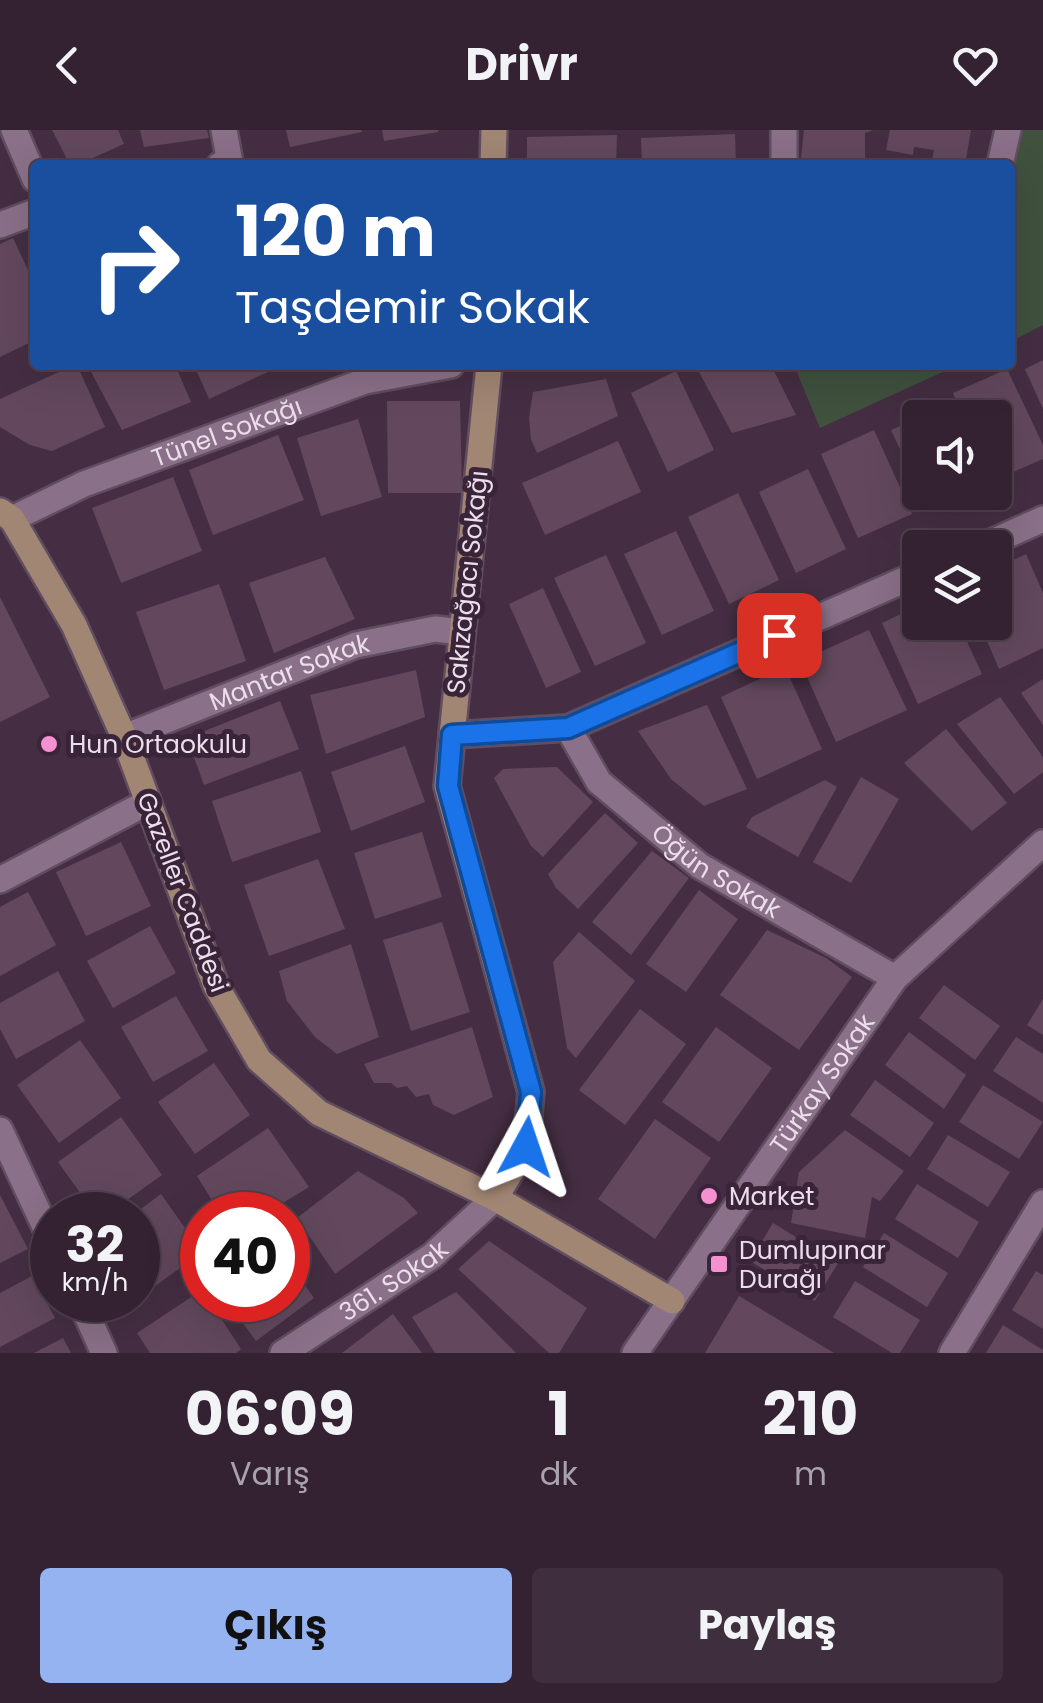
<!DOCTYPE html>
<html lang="tr">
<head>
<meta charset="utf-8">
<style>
	body { margin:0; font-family:Poppins,sans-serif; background:#3f2f3e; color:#f1f3f6; height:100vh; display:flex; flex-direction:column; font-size:38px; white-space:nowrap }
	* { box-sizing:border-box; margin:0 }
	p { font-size:32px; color:#a9a4ac }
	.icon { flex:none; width:55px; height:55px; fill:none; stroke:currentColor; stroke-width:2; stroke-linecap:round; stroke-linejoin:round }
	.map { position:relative; height:1223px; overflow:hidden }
	.sheet { display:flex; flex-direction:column; background:#342232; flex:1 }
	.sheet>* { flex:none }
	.hud { position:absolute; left:30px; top:30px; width:985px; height:210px; border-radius:10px; box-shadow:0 10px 40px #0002,0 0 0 2px #4e3f4d; background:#1a4fa0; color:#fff; overflow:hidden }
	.fabs { position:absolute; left:902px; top:270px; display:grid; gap:20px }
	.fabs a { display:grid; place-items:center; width:110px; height:110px; border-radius:10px; background:#342232; box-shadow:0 10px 40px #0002,0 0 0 2px #4e3f4d; font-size:50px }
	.speed { position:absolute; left:30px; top:1062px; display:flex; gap:20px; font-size:50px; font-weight:700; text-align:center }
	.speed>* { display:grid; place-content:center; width:130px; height:130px; border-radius:50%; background:#342232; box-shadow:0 10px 40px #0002,0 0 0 2px #4e3f4d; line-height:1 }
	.speed small { font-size:25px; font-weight:400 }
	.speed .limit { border:15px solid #d22; background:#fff; color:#111 }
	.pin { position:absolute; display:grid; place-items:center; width:85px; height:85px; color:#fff; margin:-42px; border-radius:20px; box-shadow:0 5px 15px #0006 }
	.me { position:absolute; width:110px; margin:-55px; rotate:5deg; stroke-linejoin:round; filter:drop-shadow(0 0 8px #0008) }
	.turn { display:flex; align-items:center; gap:35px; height:210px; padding:0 40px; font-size:45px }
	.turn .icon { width:130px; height:130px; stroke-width:2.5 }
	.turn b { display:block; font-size:70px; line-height:85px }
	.eta { display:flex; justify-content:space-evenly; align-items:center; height:170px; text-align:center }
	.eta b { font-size:60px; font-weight:700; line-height:70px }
	.cta { display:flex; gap:20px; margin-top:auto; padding:20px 40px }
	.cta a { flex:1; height:115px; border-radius:10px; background:#95b2f1; color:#111; font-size:40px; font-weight:700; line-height:115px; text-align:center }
	.cta a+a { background:#3f2f3e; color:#f1f3f6 }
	header { display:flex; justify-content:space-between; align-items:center; height:130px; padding:0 40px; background:#342232; font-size:45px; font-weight:700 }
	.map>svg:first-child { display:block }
	.green { fill:#40513e }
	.building { fill:#63485d }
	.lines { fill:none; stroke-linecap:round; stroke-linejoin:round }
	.street-casing { stroke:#604d5f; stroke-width:30 }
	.secondary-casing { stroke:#604d5f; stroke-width:30 }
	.street { stroke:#8a7088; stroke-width:25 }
	.secondary { stroke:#a28674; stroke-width:25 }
	.route-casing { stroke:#114b97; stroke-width:25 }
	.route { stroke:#1a73e8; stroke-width:18 }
	.poi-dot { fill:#f590d1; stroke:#3a2439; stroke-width:4 }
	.labels { text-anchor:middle; stroke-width:10; stroke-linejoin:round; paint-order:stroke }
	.street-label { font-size:25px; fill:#ecdeeb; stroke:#3a2439 }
	.poi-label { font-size:25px; fill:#ecdeeb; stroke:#3a2439; text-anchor:start }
</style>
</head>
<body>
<header><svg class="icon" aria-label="back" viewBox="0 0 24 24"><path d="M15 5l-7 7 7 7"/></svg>Drivr<svg class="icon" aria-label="heart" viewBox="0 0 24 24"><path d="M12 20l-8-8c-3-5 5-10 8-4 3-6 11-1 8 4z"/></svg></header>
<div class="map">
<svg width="1043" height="1223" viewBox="0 0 1043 1223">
	<rect width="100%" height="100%" fill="#452e43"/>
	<g class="green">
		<polygon points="1022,0 1043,0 1043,195 1010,212 1010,60"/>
		<polygon points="794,235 958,235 820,298"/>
	</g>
	<g class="building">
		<polygon points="52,0 118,0 124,14 77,35 70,35"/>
		<polygon points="140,0 207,0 209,8 144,17"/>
		<polygon points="286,0 361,0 362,2 290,17"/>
		<polygon points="382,0 438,0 438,2 384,11"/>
		<polygon points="804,0 873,0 865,3 865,33 801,28"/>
		<polygon points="890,0 971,0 965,35 932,30 934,20 914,17 913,25 886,20"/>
		<polygon points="735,4 736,35 642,35 641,8"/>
		<polygon points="617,5 616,35 527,35 527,7"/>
		<polygon points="13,108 35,155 35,210 0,227 0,114"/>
		<polygon points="1043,230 1043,279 1025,239"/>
		<polygon points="74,235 77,235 105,297 52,321 30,315 0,297 0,269"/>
		<polygon points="96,235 175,235 191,272 122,300 89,238"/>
		<polygon points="194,235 283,235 209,269"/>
		<polygon points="721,235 771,235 796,285 732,303 699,242"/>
		<polygon points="1007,239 1043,315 1043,329 995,350 995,288 964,288 953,263"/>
		<polygon points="676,241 714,320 668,342 631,263"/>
		<polygon points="606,249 618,286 537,323 531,309 529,288 533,262"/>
		<polygon points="387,271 460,271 462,363 388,363"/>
		<polygon points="946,275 952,288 920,288 920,362 891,300"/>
		<polygon points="358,289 382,367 321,386 297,308"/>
		<polygon points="874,300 912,384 858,408 821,324"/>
		<polygon points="278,305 304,370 213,405 189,340"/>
		<polygon points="618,311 641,362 545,405 522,353"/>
		<polygon points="808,339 846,419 796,443 759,362"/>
		<polygon points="173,347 202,421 121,453 92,378"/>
		<polygon points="920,362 970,362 929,381"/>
		<polygon points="738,363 779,450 729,474 688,387"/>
		<polygon points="676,401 714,481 662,505 624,424"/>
		<polygon points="1026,424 1043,463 1043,518 999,539 979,492 995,492 995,439"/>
		<polygon points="606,425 646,513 595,536 554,448"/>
		<polygon points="325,427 355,489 274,523 249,453"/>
		<polygon points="219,454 246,531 164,560 136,482"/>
		<polygon points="543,458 581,542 546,558 509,474"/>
		<polygon points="0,467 50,567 0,592"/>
		<polygon points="920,475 920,492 958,492 982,544 918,574 882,493"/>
		<polygon points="869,500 907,580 836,612 800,531"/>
		<polygon points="785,537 822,619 757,649 721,567"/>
		<polygon points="416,540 425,587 326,624 310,565"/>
		<polygon points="1043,549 1043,595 1021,563"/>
		<polygon points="1000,567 1043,627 1043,642 1014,664 957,594"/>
		<polygon points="280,571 299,619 204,655 187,608"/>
		<polygon points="707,575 747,659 704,676 671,649 638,601"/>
		<polygon points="946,599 1007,673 972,701 904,633"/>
		<polygon points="405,616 425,672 351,701 331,642"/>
		<polygon points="557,637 593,672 543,727 531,716 494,648 503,639"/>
		<polygon points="301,641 321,702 232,732 212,671"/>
		<polygon points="861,647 899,669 851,753 813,732"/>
		<polygon points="825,650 837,657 798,727 746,697 752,687"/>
		<polygon points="605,683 638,713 578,779 556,758 548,744"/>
		<polygon points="422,702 442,767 375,789 354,723"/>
		<polygon points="121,712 151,776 86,806 56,742"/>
		<polygon points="652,721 689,748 631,825 592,792"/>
		<polygon points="318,729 345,799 269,826 244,755"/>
		<polygon points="699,760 738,789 686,862 646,834"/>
		<polygon points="28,762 56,815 0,846 0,777"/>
		<polygon points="442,792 470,882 411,901 383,810"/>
		<polygon points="150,796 176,843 113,878 87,831"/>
		<polygon points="767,800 826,828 852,847 799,920 720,865"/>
		<polygon points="579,802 635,851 576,928 567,918 553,832"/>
		<polygon points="351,814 379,907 337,924 315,907 287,871 279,841"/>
		<polygon points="58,841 85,891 16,929 0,899 0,873"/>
		<polygon points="944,855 1000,896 975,930 919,888"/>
		<polygon points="176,866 208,921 153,952 121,897"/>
		<polygon points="1043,869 1043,905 1027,895"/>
		<polygon points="640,879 686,914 625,995 579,960"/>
		<polygon points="472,897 493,967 454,985 433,975 429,964 416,967 407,956 397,958 391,953 374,953 364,934"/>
		<polygon points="716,897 772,938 719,1012 662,972"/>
		<polygon points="909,902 966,945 944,979 885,935"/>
		<polygon points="1016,907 1043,924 1043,973 993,941"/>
		<polygon points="80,910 121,968 59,1013 17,955"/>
		<polygon points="214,933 250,985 195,1024 158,972"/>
		<polygon points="875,950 934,993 910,1027 850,985"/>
		<polygon points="983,955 1043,992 1019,1029 959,992"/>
		<polygon points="121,987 162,1045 106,1085 96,1085 58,1032"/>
		<polygon points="655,989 711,1028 655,1109 598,1069"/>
		<polygon points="268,998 309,1057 263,1085 221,1085 197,1046"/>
		<polygon points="845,1000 904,1041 880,1071 872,1067 865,1108 791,1093 799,1042"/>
		<polygon points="948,1005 1010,1042 988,1077 927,1039"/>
		<polygon points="358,1041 404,1068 418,1083 335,1144 297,1088"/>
		<polygon points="917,1054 979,1092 958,1128 895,1089"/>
		<polygon points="161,1064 202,1122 140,1167 138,1085 133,1085"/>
		<polygon points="0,1065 28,1119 0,1133"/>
		<polygon points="773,1093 838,1133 815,1171 750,1131"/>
		<polygon points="884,1103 948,1143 927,1177 863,1137"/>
		<polygon points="489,1111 587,1178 559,1223 549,1223 458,1139"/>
		<polygon points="288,1132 314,1168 256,1211 226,1170 288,1170"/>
		<polygon points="1036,1141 1043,1145 1043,1199 1012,1180"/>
		<polygon points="32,1146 55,1188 0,1217 0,1163"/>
		<polygon points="855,1151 920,1190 900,1223 892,1223 833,1187"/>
		<polygon points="202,1160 202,1170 209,1170 241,1219 236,1223 150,1223 137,1203"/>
		<polygon points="456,1162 516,1223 435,1223 412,1187"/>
		<polygon points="739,1166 834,1223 705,1223"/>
		<polygon points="393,1184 422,1223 342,1223"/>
		<polygon points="1003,1195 1043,1220 1043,1223 986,1223"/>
		<polygon points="63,1208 71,1223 34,1223"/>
	</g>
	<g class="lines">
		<g class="street-casing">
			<g id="street">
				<polyline points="14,0 35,49"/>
				<polyline points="784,0 784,35"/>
				<polyline points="220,35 230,33 224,0"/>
				<polyline points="1000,35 1008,0"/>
				<polyline points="0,95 35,82"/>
				<path id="s1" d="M12,389L84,354L365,251L451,235"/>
				<polyline points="979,418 1043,389"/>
				<path id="s2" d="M568,598L599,652L700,736L895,848"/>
				<polyline points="452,605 568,598 920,443"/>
				<path id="s3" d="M124,607L356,515L435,499L462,502"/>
				<polyline points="0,750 148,672"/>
				<polyline points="0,1000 52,1112"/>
				<polyline points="80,1170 104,1223"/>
				<path id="s4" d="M283,1223L432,1126L495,1068"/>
				<path id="s5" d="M635,1223L895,848L1043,713"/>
				<polyline points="952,1223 1043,1073"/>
			</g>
		</g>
		<g class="secondary-casing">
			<g id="secondary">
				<polyline points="493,35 494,0"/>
				<polyline points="489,235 447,656 531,962 526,1017 495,1068"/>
				<polyline points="0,381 12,389 74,495 124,607 216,856 259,930 319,983 495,1068 672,1171"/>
			</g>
		</g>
		<use href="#street" class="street"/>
		<use href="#secondary" class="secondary"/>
	</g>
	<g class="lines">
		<g class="route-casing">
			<polyline id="route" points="526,1017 531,962 448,656 452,605 568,598 779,505"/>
		</g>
		<use href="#route" class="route"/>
	</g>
	<g class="poi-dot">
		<circle cx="49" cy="614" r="10"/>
		<circle cx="709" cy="1066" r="10"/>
		<rect x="709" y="1124" width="20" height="20" rx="5"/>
	</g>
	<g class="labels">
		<g class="street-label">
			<text dy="9" stroke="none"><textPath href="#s1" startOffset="232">Tünel Sokağı</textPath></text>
			<text transform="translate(467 452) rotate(-84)" y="9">Sakızağacı Sokağı</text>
			<text dy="9" stroke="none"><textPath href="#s3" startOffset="178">Mantar Sokak</textPath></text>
			<text dy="9" stroke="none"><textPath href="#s2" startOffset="210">Öğün Sokak</textPath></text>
			<text transform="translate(183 762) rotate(69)" y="9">Gazeller Caddesi</text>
			<text dy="9" stroke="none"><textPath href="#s5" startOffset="328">Türkay Sokak</textPath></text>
			<text dy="9" stroke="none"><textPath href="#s4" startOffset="132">361. Sokak</textPath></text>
		</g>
		<g class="poi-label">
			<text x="69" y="623">Hun Ortaokulu</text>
			<text x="729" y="1075">Market</text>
			<text x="739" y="1129">Dumlupınar<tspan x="739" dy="29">Durağı</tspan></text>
		</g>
	</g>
</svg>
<div class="fabs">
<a><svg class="icon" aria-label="sound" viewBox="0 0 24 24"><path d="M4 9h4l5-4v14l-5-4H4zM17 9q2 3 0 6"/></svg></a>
<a><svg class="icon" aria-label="layers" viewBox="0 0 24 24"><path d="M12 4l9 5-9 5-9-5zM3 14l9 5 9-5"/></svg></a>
</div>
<div class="speed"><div>32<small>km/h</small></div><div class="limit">40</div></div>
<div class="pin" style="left:779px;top:505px;background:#d93025"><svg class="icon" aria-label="arrive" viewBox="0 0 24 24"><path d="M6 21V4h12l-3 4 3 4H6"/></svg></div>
<svg class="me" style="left:526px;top:1017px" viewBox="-20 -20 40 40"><path d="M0-17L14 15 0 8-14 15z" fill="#1a73e8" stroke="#fff" stroke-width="4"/></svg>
<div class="hud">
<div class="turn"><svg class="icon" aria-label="right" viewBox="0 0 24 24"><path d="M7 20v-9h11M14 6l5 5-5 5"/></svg><div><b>120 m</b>Taşdemir Sokak</div></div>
</div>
</div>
<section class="sheet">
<div class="eta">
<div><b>06:09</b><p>Varış</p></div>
<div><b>1</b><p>dk</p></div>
<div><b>210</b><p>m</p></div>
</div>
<div class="cta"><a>Çıkış</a><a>Paylaş</a></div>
</section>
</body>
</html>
